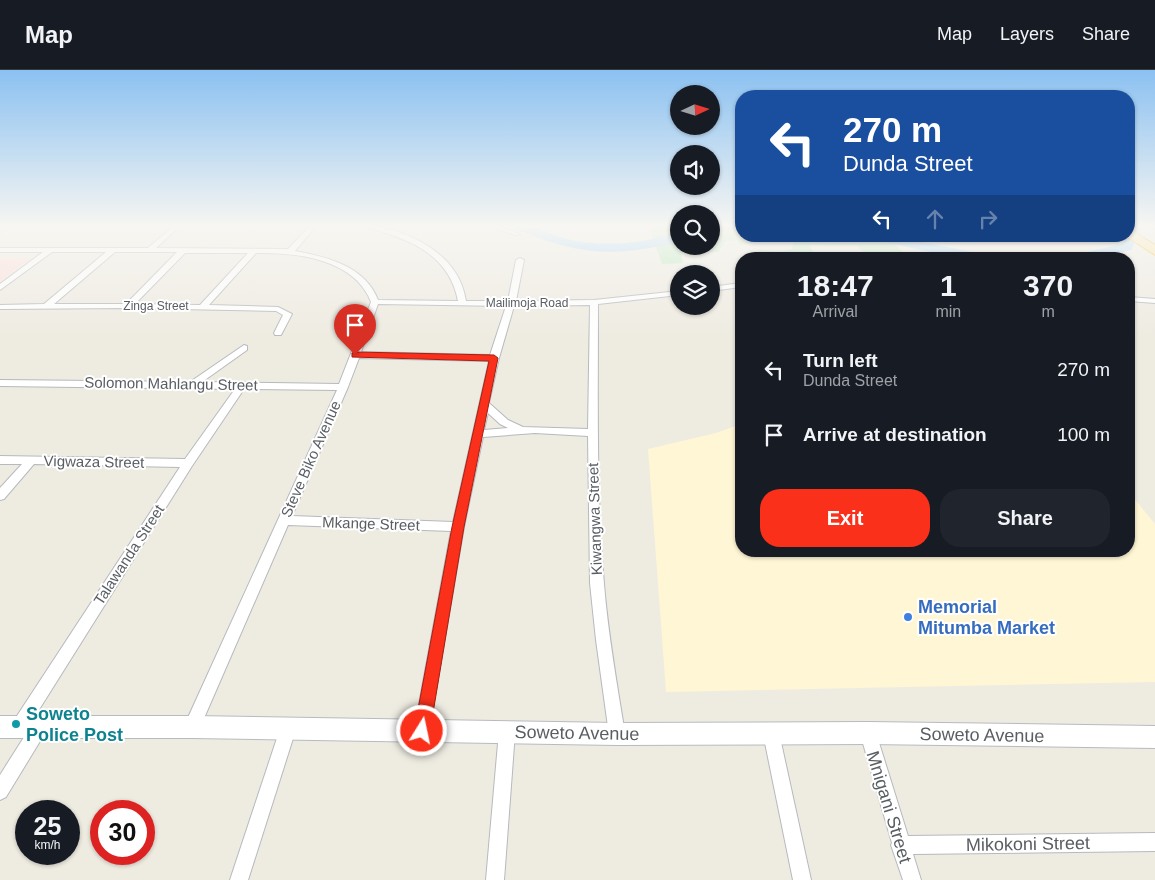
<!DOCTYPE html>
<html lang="en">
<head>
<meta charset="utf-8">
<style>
	body { margin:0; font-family:Helvetica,sans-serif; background:#20242c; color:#f1f3f6; height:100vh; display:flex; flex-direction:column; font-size:19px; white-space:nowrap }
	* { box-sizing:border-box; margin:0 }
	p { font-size:16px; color:#9ea1a6 }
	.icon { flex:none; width:28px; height:28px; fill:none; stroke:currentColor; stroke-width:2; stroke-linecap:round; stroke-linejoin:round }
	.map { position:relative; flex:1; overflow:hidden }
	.sheet { position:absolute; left:735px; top:182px; width:400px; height:305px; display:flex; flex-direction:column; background:#171b24; border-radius:20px; box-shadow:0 1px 4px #0004 }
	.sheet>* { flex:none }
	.hud { position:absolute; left:735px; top:20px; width:400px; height:152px; border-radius:20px; box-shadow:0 1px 4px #0004; background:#1a4fa0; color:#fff; overflow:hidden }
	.needle { width:32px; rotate:86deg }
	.fabs { position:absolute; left:670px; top:15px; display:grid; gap:10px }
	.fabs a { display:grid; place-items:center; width:50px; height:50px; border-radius:50%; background:#171b24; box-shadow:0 1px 4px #0004; font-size:25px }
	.speed { position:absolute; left:15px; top:730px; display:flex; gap:10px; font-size:25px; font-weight:700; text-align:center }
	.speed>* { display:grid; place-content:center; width:65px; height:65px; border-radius:50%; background:#171b24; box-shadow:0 1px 4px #0004; line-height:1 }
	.speed small { font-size:12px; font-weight:400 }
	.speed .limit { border:8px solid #d22; background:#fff; color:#111 }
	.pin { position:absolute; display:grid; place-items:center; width:42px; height:42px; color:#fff; margin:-51px -21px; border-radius:50% 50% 50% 0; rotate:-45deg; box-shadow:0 0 5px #0007 }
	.pin .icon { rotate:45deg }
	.me { position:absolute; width:55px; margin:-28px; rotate:10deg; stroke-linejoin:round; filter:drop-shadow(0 0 4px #0008) }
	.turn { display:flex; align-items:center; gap:18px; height:105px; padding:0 25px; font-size:22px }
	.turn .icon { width:65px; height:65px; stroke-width:2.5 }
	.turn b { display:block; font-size:35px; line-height:42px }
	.lanes { display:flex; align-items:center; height:48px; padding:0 25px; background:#0003; justify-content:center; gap:25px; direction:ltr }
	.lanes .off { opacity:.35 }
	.eta { display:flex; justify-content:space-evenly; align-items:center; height:85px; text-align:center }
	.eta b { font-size:30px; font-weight:700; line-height:35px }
	.cta { display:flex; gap:10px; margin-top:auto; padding:10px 25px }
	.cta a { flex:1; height:58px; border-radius:20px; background:#fa301b; color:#fff; font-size:20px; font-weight:700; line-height:58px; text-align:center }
	.cta a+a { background:#20242c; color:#f1f3f6 }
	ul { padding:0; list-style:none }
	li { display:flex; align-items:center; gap:15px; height:65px; padding:0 25px }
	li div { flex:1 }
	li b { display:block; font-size:19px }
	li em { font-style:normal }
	header { display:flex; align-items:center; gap:30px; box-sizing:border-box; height:70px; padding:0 25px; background:#171b24; border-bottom:1px solid #363941 }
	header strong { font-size:24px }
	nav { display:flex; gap:28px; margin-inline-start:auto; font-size:18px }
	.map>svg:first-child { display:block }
	.commercial { fill:#fff6d5 }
	.medical { fill:#fededa }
	.green { fill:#bae9bb }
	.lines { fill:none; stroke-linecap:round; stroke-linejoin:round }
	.river { fill:#a0d4ff; fill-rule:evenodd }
	.street-casing { stroke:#b6b9bf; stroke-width:2 }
	.secondary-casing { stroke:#b7bbc1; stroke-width:2 }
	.highway-casing { stroke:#efa800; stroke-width:2 }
	.street { fill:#fff; fill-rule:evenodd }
	.secondary { fill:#fff; fill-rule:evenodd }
	.highway { fill:#ffe387; fill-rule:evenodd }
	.route { fill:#fa301b; stroke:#a21f12 }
	.shop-dot { fill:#3f7fe0; stroke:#fff; stroke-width:2 }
	.culture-dot { fill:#0f9aa8; stroke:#fff; stroke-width:2 }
	.labels { text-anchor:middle; stroke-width:4; stroke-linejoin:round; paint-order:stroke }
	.far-street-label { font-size:12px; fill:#595e63; stroke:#fff }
	.street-label { font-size:15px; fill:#595e63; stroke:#fff }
	.near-shop-label { font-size:18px; font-weight:bold; fill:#366cbe; stroke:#fff; text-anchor:start }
	.near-culture-label { font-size:18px; font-weight:bold; fill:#0d838f; stroke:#fff; text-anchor:start }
	.near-street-label { font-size:18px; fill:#595e63; stroke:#fff }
</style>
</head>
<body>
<header>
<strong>Map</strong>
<nav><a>Map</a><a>Layers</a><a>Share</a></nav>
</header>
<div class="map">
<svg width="1155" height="810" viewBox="0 0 1155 810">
	<rect width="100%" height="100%" fill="#eeebe1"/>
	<polygon class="commercial" points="741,354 741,481 1129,481 1129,422 1155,454 1155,612 666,622 648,379 716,363"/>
	<polygon class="medical" points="0,188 31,188 0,211"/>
	<g class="green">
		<polygon points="661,156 679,156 679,176 711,176 711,156 741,156 741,166 758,166 753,168 756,172 740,175 737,170 726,171 718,182 681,183 683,193 662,194 650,160"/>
		<polygon points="765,166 886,166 906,185 903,189 872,189 857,176 809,175 818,189 732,189 753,186 760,180 780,182 792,179 794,170 772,169"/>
	</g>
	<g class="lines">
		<g class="river">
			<path d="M512,156C533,153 551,166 571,170C608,178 644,172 679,163V171C643,182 601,186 565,176C547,172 531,164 514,159Z"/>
			<polygon points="1130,156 1142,156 1131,180 1092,189 1028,189 1034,185 1083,183 1122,174 1125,166 1129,166"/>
			<path d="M872,166H894L986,185L992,189C951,189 913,178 874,169Z"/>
		</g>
		<g class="street-casing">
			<g id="street">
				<polygon points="3,156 10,156 0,162 0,157"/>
				<path d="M174,156H180L156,178L288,179L310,156H316L295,181C327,187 365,196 378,230L458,231C449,183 407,168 365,157L364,156C396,156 438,175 455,202C461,211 464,220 466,231H508L516,190L520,188L524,190L516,231L594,230L679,221V225L598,234C598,327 596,421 604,514C608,564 617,614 625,664L623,670L617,672L611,670L609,664L596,570L590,513L588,366L535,363L483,367L464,457L428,667L422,669L416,667L414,661L451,461L288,455L198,662L192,665L186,662L184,657L186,652L337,320L244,319L192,396L25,662L19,665L13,662L11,657L13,652L180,397L34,394L4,429L0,430V418L22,394H0V386L185,389L235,319L0,316V310L190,312L244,275L247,276V280L202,312L339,314L371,232C355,189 296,182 256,183L209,235L278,237L292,244L281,265H275L274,263L283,245L276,241L128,238L0,239V235L44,234L106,182H52L0,220V214L43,182H0V178H148ZM115,182H177L126,234H54ZM185,183H248L200,235L135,234ZM378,234L506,236L490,285L361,282ZM590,235L588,359L523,357L508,350L489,333L499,288L514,236ZM359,288L489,291L453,452L292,446L348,317ZM488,343L500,354L508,358L484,360Z"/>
				<polygon points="489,156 497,156 520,164 515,165"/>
				<polygon points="741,213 741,217 711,221 711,217"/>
				<polygon points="1129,227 1155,229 1155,233 1129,231"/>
				<polygon points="39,650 45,653 47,658 45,663 6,727 0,730 0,705 33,653"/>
				<polygon points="288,651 294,653 296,659 248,810 230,810 280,659 282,653"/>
				<polygon points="507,654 513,656 515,662 504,810 486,810 499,662 501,656"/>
				<polygon points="771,655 777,657 779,663 811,810 793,810 763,663 765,657"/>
				<polygon points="868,655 874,657 876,663 908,766 1155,763 1155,781 913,784 921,810 903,810 891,775 892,773 860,663 862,657"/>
			</g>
		</g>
		<g class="secondary-casing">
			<polygon id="secondary" points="0,646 192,646 617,653 868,652 1155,656 1155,678 868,674 617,675 192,668 0,668"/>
		</g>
		<g class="highway-casing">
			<polygon id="highway" points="1129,159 1155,175 1155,185 1126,166 1129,166"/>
		</g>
		<use href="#street" class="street"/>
		<use href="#secondary" class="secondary"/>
		<use href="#highway" class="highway"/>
	</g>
	<linearGradient id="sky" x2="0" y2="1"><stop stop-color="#8bc1f1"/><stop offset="0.58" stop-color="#f7f6f2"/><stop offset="1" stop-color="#f7f6f2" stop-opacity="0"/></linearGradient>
	<rect width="1155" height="269" fill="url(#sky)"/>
	<polygon class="route" points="355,282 494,285 498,288 464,457 430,661 427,666 422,669 416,666 414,661 452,457 489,291 352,287 352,283"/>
	<circle class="shop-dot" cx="908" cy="547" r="5"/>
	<circle class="culture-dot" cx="16" cy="654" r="5"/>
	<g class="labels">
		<g class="far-street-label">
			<text x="527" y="237">Mailimoja Road</text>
			<text x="156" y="240">Zinga Street</text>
		</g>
		<g class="street-label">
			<text transform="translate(171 314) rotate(1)" y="5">Solomon Mahlangu Street</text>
			<text transform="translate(311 389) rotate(-66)" y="5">Steve Biko Avenue</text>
			<text transform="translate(94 392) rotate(1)" y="5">Vigwaza Street</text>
			<text transform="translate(595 449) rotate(-92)" y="5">Kiwangwa Street</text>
			<text transform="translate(371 454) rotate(2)" y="5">Mkange Street</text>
			<text transform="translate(129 485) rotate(-57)" y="5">Talawanda Street</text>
		</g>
		<g class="near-shop-label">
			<text x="918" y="543">Memorial<tspan x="918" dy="21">Mitumba Market</tspan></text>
		</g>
		<g class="near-culture-label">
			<text x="26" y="650">Soweto<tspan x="26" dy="21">Police Post</tspan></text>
		</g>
		<g class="near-street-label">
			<text transform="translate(577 663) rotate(1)" y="6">Soweto Avenue</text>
			<text transform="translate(982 665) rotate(1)" y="6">Soweto Avenue</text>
			<text transform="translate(889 737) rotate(73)" y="6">Mnigani Street</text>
			<text transform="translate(1028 774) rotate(-1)" y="6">Mikokoni Street</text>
		</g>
	</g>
</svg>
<div class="fabs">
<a><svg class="needle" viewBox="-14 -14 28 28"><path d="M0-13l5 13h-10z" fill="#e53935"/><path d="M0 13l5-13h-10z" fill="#9ea1a6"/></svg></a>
<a><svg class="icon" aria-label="sound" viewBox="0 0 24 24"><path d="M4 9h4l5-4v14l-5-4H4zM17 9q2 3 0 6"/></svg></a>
<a><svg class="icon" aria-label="search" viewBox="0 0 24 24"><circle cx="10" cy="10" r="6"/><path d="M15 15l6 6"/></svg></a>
<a><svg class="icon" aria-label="layers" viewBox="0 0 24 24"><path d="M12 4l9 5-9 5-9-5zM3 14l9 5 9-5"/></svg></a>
</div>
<div class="speed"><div>25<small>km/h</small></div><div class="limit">30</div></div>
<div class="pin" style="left:355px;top:285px;background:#d93025"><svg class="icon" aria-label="arrive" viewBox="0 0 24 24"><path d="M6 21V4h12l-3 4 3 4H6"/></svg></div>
<svg class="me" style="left:422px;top:661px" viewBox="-20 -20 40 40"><circle r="17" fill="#fa301b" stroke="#fff" stroke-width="3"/><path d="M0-11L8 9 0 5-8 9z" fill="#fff"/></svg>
<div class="hud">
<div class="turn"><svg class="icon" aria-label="left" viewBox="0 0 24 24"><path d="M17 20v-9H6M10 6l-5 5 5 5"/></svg><div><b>270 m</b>Dunda Street</div></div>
<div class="lanes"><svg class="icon" aria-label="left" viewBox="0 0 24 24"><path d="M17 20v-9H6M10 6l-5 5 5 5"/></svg><svg class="icon off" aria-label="ahead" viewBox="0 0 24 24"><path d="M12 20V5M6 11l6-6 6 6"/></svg><svg class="icon off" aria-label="right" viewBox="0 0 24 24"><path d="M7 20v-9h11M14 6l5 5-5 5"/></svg></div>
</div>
<section class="sheet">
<div class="eta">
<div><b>18:47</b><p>Arrival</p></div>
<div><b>1</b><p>min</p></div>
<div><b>370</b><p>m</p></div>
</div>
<ul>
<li><svg class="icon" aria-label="left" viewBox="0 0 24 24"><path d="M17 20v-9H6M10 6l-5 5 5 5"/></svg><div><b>Turn left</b><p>Dunda Street</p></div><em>270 m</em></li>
<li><svg class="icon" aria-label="arrive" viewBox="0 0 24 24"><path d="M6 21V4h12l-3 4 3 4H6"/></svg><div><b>Arrive at destination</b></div><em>100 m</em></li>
</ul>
<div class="cta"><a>Exit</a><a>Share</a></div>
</section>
</div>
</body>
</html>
